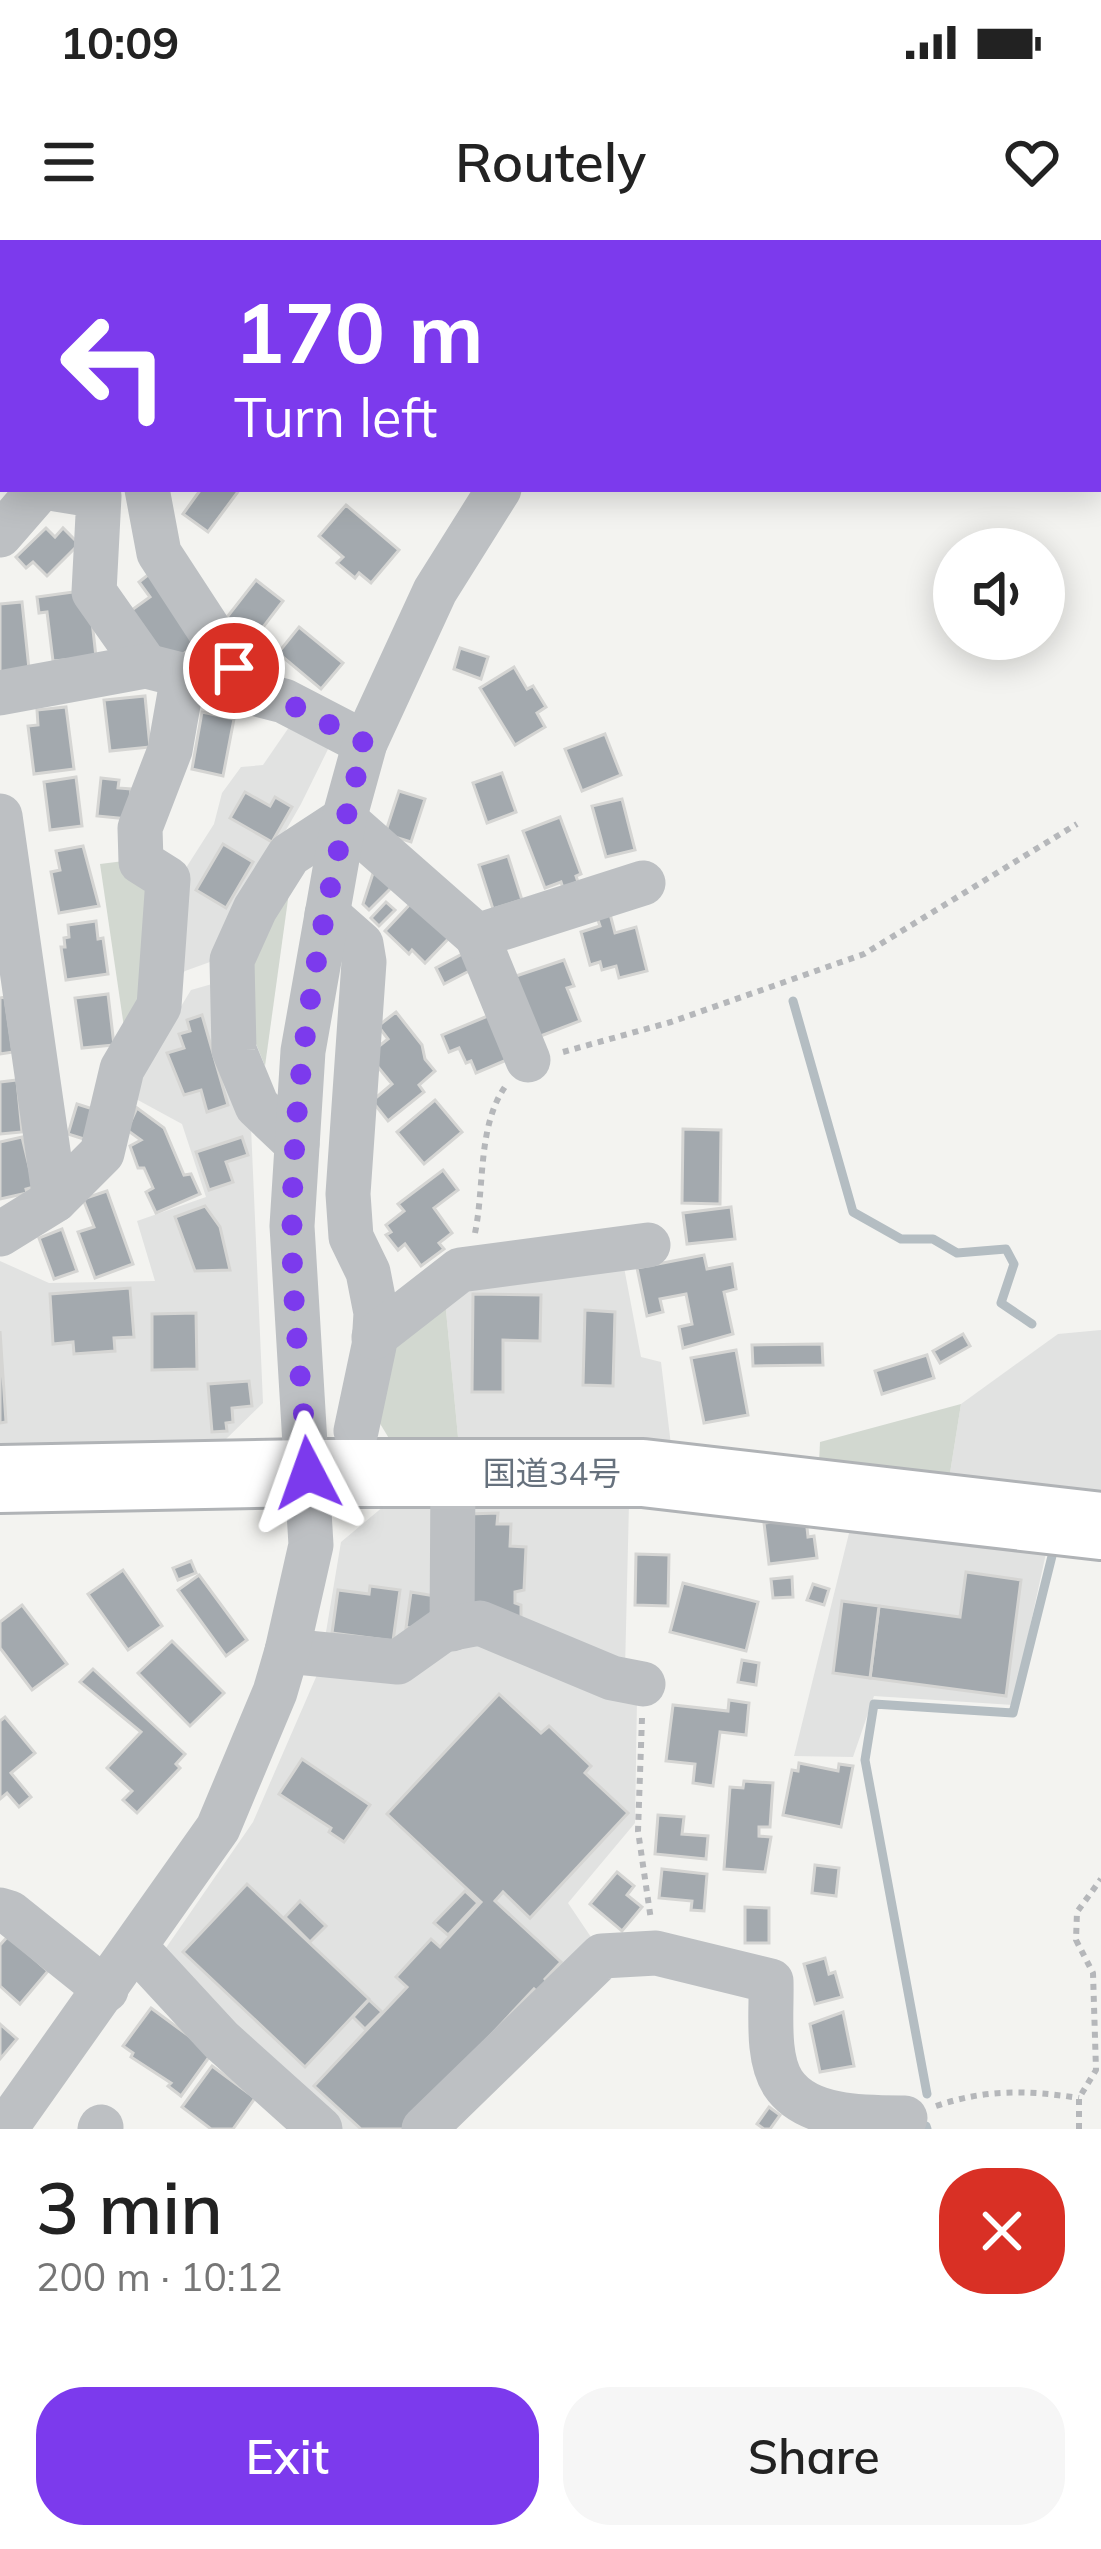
<!DOCTYPE html>
<html lang="en">
<head>
<meta charset="utf-8">
<style>
	body { margin:0; font-family:Mulish,"Noto Sans JP",sans-serif; background:#f6f6f6; color:#222; height:100vh; display:flex; flex-direction:column; font-size:45px; white-space:nowrap }
	* { box-sizing:border-box; margin:0 }
	p { font-size:39px; color:#767676 }
	.icon { flex:none; width:66px; height:66px; fill:none; stroke:currentColor; stroke-width:2; stroke-linecap:round; stroke-linejoin:round }
	.map { position:relative; height:1889px; overflow:hidden }
	.panel { display:flex; flex-direction:column; background:#fff; flex:1 }
	.panel>* { flex:none }
	.hud { position:absolute; left:0px; top:0px; width:1101px; height:252px; box-shadow:0 6px 30px #0003; background:#7c3aed; color:#fff; overflow:hidden }
	.tools { position:absolute; left:933px; top:288px; display:grid; gap:24px }
	.tools a { display:grid; place-items:center; width:132px; height:132px; border-radius:50%; background:#fff; box-shadow:0 6px 30px #0003; font-size:60px }
	.pin { position:absolute; display:grid; place-items:center; width:102px; height:102px; color:#fff; margin:-51px; border:6px solid #fff; border-radius:50%; box-shadow:0 3px 12px #0007 }
	.me { position:absolute; width:132px; margin:-66px; rotate:356deg; stroke-linejoin:round; filter:drop-shadow(0 0 9px #0008) }
	.turn { display:flex; align-items:center; gap:42px; height:252px; padding:0 36px; font-size:54px }
	.turn .icon { width:156px; height:156px; stroke-width:2.5 }
	.turn b { display:block; font-size:84px; line-height:102px }
	.round { display:grid; place-items:center; flex:none; width:126px; height:126px; border-radius:48px; background:#f6f6f6 }
	.overview { display:flex; align-items:center; justify-content:space-between; height:204px; padding:0 36px }
	h1 { font-size:72px; font-weight:600; line-height:90px }
	.primary-button { display:flex; gap:24px; margin-top:auto; padding:24px 36px }
	.primary-button a { flex:1; height:138px; border-radius:48px; background:#7c3aed; color:#fff; font-size:48px; font-weight:600; line-height:138px; text-align:center }
	.primary-button a+a { background:#f6f6f6; color:#222 }
	.status { display:flex; justify-content:space-between; align-items:center; height:84px; padding:0 60px; background:#fff; direction:ltr }
	.status svg { height:33px; fill:currentColor }
	header { display:flex; justify-content:space-between; align-items:center; height:156px; padding:0 36px; background:#fff; font-size:54px; font-weight:600 }
	.map>svg:first-child { display:block }
	.built { fill:#e1e2e1 }
	.green { fill:#d2d8d0 }
	.lines { fill:none; stroke-linecap:round; stroke-linejoin:round }
	.stream { stroke:#b4bdc2; stroke-width:9 }
	.building { fill:#a3a9ae; stroke:#d5d5d3; stroke-width:3 }
	.highway-casing { stroke:#b0b3b6; stroke-width:72 }
	.path { stroke:#b5b7ba; stroke-width:6; stroke-dasharray:6 6; stroke-linecap:butt }
	.minor { stroke:#bdc0c3; stroke-width:45 }
	.highway { stroke:#fff; stroke-width:66 }
	.route { stroke:#7c3aed; stroke-width:21; stroke-dasharray:0 37.8 }
	.labels { text-anchor:middle; stroke-width:12; stroke-linejoin:round; paint-order:stroke }
	.street-label { font-size:33px; fill:#66717d; stroke:#fff }
</style>
</head>
<body>
<div class="status"><b>10:09</b><svg viewBox="0 0 49 12"><path d="M0 12V9h3v3zM5 12V6h3v6zM10 12V3h3v9zM15 12V0h3v12zM26 1h20v11H26zM47 4h2v5h-2z"/></svg></div>
<header><svg class="icon" aria-label="menu" viewBox="0 0 24 24"><path d="M4 6h16M4 12h16M4 18h16"/></svg>Routely<svg class="icon" aria-label="heart" viewBox="0 0 24 24"><path d="M12 20l-8-8c-3-5 5-10 8-4 3-6 11-1 8 4z"/></svg></header>
<div class="map">
<svg width="1101" height="1889" viewBox="0 0 1101 1889">
	<rect width="100%" height="100%" fill="#f3f3f0"/>
	<g class="built">
		<polygon points="296,477 333,499 301,564 210,722 185,731 171,745 184,631 214,584 222,553 241,527 263,525"/>
		<polygon points="212,744 251,887 263,1163 222,1203 0,1206 0,1021 49,1043 155,1041 137,981 206,957 182,884 136,859 138,837 191,750"/>
		<polygon points="623,1022 641,1117 661,1122 671,1205 458,1197 445,1060 462,1040"/>
		<polygon points="1101,1090 1101,1258 950,1233 961,1164 1058,1094"/>
		<polygon points="629,1263 625,1430 476,1374 383,1414 324,1404 341,1302 384,1266"/>
		<polygon points="853,1277 1048,1304 1013,1465 874,1456 853,1517 794,1516"/>
		<polygon points="486,1395 637,1459 635,1583 568,1663 599,1709 418,1889 335,1889 159,1718 253,1582 320,1428 426,1415"/>
	</g>
	<g class="green">
		<polygon points="124,621 155,651 146,769 125,794 100,624"/>
		<polygon points="290,645 265,826 245,777 252,713"/>
		<polygon points="445,1060 458,1197 390,1200 373,1172 384,1106"/>
		<polygon points="961,1164 950,1233 819,1223 820,1202"/>
	</g>
	<g class="lines">
		<g class="stream">
			<polyline points="793,761 853,972 901,999 933,999 957,1013 1006,1009 1014,1024 1001,1063 1032,1084"/>
			<polyline points="927,1854 865,1520 874,1464 1013,1473 1052,1316"/>
			<polyline points="926,1886 927,1889"/>
		</g>
	</g>
	<g class="building">
		<polygon points="201,249 240,249 208,292 183,274"/>
		<polygon points="346,265 399,310 371,343 359,333 355,338 337,323 343,317 319,296"/>
		<polygon points="46,288 55,297 63,288 79,304 47,336 33,322 26,328 16,317"/>
		<polygon points="158,327 204,398 177,419 163,417 129,372 150,357 139,342"/>
		<polygon points="256,340 283,361 251,403 224,381"/>
		<polygon points="80,351 90,363 96,417 53,421 47,372 39,373 37,357"/>
		<polygon points="22,362 29,429 0,432 0,364"/>
		<polygon points="299,387 343,423 321,449 278,413"/>
		<polygon points="460,408 488,417 481,439 454,429"/>
		<polygon points="514,427 527,449 533,446 546,467 537,473 545,487 515,505 480,448"/>
		<polygon points="145,456 150,507 110,511 104,460"/>
		<polygon points="66,467 74,529 34,534 28,486 38,485 37,470"/>
		<polygon points="202,472 234,479 223,536 192,529"/>
		<polygon points="605,494 621,535 582,551 565,509"/>
		<polygon points="502,533 516,572 487,583 473,543"/>
		<polygon points="76,537 82,586 50,590 44,542"/>
		<polygon points="101,538 119,540 118,548 131,549 129,579 97,576"/>
		<polygon points="399,551 425,559 411,602 385,594"/>
		<polygon points="245,552 270,566 275,557 292,567 272,602 230,578"/>
		<polygon points="622,559 635,610 606,617 592,566"/>
		<polygon points="560,577 581,634 576,636 578,642 563,648 561,642 545,648 523,591"/>
		<polygon points="223,604 253,622 226,668 196,650"/>
		<polygon points="83,606 99,666 59,673 51,632 60,630 56,611"/>
		<polygon points="508,616 522,660 493,669 479,625"/>
		<polygon points="375,627 393,646 369,670 363,664"/>
		<polygon points="413,661 451,696 425,723 412,710 409,714 385,691"/>
		<polygon points="386,662 395,670 379,686 371,678"/>
		<polygon points="610,674 615,693 636,687 647,731 619,738 616,726 602,730 600,722 590,725 581,692 600,686 597,677"/>
		<polygon points="96,681 98,699 103,698 108,734 66,740 61,707 65,707 64,698 69,697 68,685"/>
		<polygon points="466,712 475,728 444,744 436,728"/>
		<polygon points="564,720 574,746 567,748 580,781 538,797 510,738"/>
		<polygon points="108,754 114,805 82,808 75,758"/>
		<polygon points="5,757 13,812 0,814 0,758"/>
		<polygon points="396,772 422,805 425,819 435,831 419,845 424,852 388,881 372,861 392,844 368,815 388,799 378,786"/>
		<polygon points="202,775 228,865 207,872 201,850 184,855 167,813 184,808 179,794 190,791 187,780"/>
		<polygon points="490,775 509,819 476,833 471,821 466,823 459,808 449,812 442,795"/>
		<polygon points="17,840 22,892 0,894 0,842"/>
		<polygon points="435,860 462,892 424,924 397,892"/>
		<polygon points="77,864 93,869 84,899 68,894"/>
		<polygon points="137,868 164,888 184,935 191,934 200,954 156,973 146,952 153,948 144,928 138,928 130,906 141,900 127,890"/>
		<polygon points="683,889 721,890 720,964 682,963"/>
		<polygon points="22,897 34,947 26,949 27,953 0,959 0,902"/>
		<polygon points="242,897 248,915 226,922 233,942 209,950 196,912"/>
		<polygon points="443,930 458,950 434,968 452,993 439,1003 444,1009 421,1026 405,1004 398,1010 386,995 391,992 386,985 404,971 398,964"/>
		<polygon points="107,951 133,1024 95,1038 78,992 94,987 83,959"/>
		<polygon points="205,966 220,987 230,1030 195,1031 175,977"/>
		<polygon points="731,967 735,999 687,1004 683,973"/>
		<polygon points="62,989 77,1031 54,1039 39,998"/>
		<polygon points="704,1015 707,1029 732,1024 736,1049 724,1052 733,1094 683,1108 679,1087 692,1084 686,1054 660,1059 663,1072 647,1076 637,1028"/>
		<polygon points="130,1048 134,1097 114,1098 115,1111 74,1114 73,1102 53,1104 50,1054"/>
		<polygon points="473,1054 541,1055 540,1101 503,1100 503,1152 472,1152"/>
		<polygon points="585,1070 615,1072 613,1146 583,1145"/>
		<polygon points="196,1073 197,1129 152,1130 152,1074"/>
		<polygon points="0,1091 6,1182 0,1183"/>
		<polygon points="963,1094 970,1106 940,1123 933,1111"/>
		<polygon points="822,1104 823,1125 753,1126 752,1105"/>
		<polygon points="736,1110 748,1175 704,1183 691,1118"/>
		<polygon points="927,1115 934,1138 882,1154 875,1131"/>
		<polygon points="249,1141 252,1166 232,1168 233,1182 226,1183 227,1191 212,1192 208,1144"/>
		<polygon points="498,1273 497,1284 511,1284 510,1306 526,1307 524,1350 515,1352 515,1363 521,1365 521,1386 467,1367 468,1274"/>
		<polygon points="806,1278 808,1297 814,1296 817,1318 769,1324 764,1283"/>
		<polygon points="636,1314 669,1315 668,1366 635,1365"/>
		<polygon points="191,1321 196,1333 178,1340 173,1328"/>
		<polygon points="123,1330 162,1386 128,1410 88,1354"/>
		<polygon points="966,1332 1021,1340 1006,1456 870,1438 879,1366 960,1377"/>
		<polygon points="199,1335 247,1400 226,1416 178,1350"/>
		<polygon points="792,1337 793,1357 773,1358 771,1339"/>
		<polygon points="683,1343 758,1362 746,1411 670,1392"/>
		<polygon points="813,1344 829,1349 824,1365 807,1360"/>
		<polygon points="370,1346 400,1350 393,1401 332,1393 338,1350 369,1354"/>
		<polygon points="411,1352 435,1356 431,1386 406,1388"/>
		<polygon points="842,1361 879,1366 870,1438 833,1433"/>
		<polygon points="22,1365 67,1424 32,1450 0,1408 0,1382"/>
		<polygon points="172,1401 224,1453 190,1486 138,1433"/>
		<polygon points="742,1420 759,1423 756,1445 738,1442"/>
		<polygon points="93,1429 185,1514 176,1524 180,1528 137,1573 123,1560 132,1551 107,1528 141,1492 80,1442"/>
		<polygon points="499,1454 541,1493 549,1486 591,1526 585,1533 628,1573 530,1678 503,1652 495,1661 561,1722 545,1739 552,1747 542,1757 534,1749 403,1889 361,1889 314,1846 407,1747 396,1737 431,1699 440,1707 481,1662 387,1574"/>
		<polygon points="729,1460 749,1463 746,1495 720,1492 713,1546 693,1543 695,1524 666,1521 673,1465 728,1471"/>
		<polygon points="5,1477 35,1513 11,1533 31,1557 19,1567 7,1553 0,1559 0,1481"/>
		<polygon points="302,1519 370,1565 344,1602 329,1592 331,1588 279,1554"/>
		<polygon points="799,1523 838,1531 839,1524 853,1526 841,1587 783,1575 792,1530 798,1531"/>
		<polygon points="744,1541 773,1543 770,1587 759,1587 759,1596 771,1597 765,1632 724,1629 730,1547 743,1548"/>
		<polygon points="658,1575 684,1577 682,1594 708,1596 706,1619 655,1614"/>
		<polygon points="815,1625 839,1628 836,1656 812,1653"/>
		<polygon points="662,1629 707,1634 704,1671 691,1670 692,1661 659,1658"/>
		<polygon points="617,1632 634,1646 627,1655 642,1667 622,1691 590,1664"/>
		<polygon points="247,1644 369,1759 305,1827 183,1712"/>
		<polygon points="465,1651 478,1663 448,1695 434,1683"/>
		<polygon points="300,1661 326,1686 310,1702 285,1677"/>
		<polygon points="745,1667 769,1668 769,1703 745,1703"/>
		<polygon points="8,1696 48,1731 20,1764 0,1746 0,1705"/>
		<polygon points="825,1718 829,1734 835,1732 842,1757 815,1764 804,1724"/>
		<polygon points="369,1760 382,1772 365,1789 353,1777"/>
		<polygon points="151,1768 212,1813 181,1856 168,1846 171,1843 131,1817 133,1813 123,1806"/>
		<polygon points="843,1772 854,1826 820,1832 810,1784"/>
		<polygon points="0,1784 17,1799 0,1819"/>
		<polygon points="212,1826 255,1858 233,1889 211,1889 182,1867"/>
		<polygon points="769,1867 780,1875 770,1889 764,1889 757,1884"/>
	</g>
	<g class="lines">
		<g class="highway-casing">
			<polyline id="highway" points="0,1239 308,1233 643,1233 1101,1286"/>
		</g>
		<g class="path">
			<polyline points="563,812 671,782 864,714 1077,584"/>
			<path d="M475,993C485,945 477,884 507,844"/>
			<polyline points="642,1478 638,1591 651,1680"/>
			<path d="M936,1866C986,1849 1027,1850 1079,1858"/>
			<polyline points="1079,1889 1079,1858 1096,1830 1093,1733 1076,1700 1077,1672 1101,1639"/>
		</g>
		<g class="minor">
			<polyline points="658,3 660,0"/>
			<polyline points="0,202 3,205"/>
			<polyline points="56,249 99,256 94,352 146,426"/>
			<polyline points="147,249 159,313 234,428 257,453"/>
			<polyline points="0,295 40,249"/>
			<polyline points="0,453 146,426 284,461 365,503"/>
			<polyline points="0,576 55,960"/>
			<polyline points="327,674 361,704 364,722 348,954 351,997 368,1032 376,1073 374,1106 356,1191"/>
			<polyline points="477,696 528,820"/>
			<polyline points="297,904 257,866 234,810 232,720 255,669 289,615 344,579 477,696 643,643"/>
			<polyline points="0,994 55,960 102,913 122,829 159,766 168,639 141,622 140,588 170,510 183,436"/>
			<polyline points="374,1097 460,1030 648,1005"/>
			<polyline points="452,1389 453,1233"/>
			<polyline points="287,1411 398,1422 443,1390 480,1383 612,1438 643,1444"/>
			<polyline points="0,1670 10,1673 106,1750"/>
			<polyline points="136,1708 221,1800 320,1889"/>
			<polyline points="5,1889 218,1588 275,1452 287,1411 311,1305 292,986 303,811 344,579 365,503 435,351 499,249"/>
			<polyline points="100,1889 101,1887"/>
			<path d="M424,1889L602,1716L656,1713L771,1741C772,1771 766,1817 783,1843C807,1879 866,1878 905,1878"/>
		</g>
		<use href="#highway" class="highway"/>
	</g>
	<g class="lines">
		<path class="route" d="M234,428L256,453L284,461L365,503C323,658 293,824 292,985C291,1067 303,1151 308,1233"/>
	</g>
	<g class="labels">
		<g class="street-label">
			<text x="552" y="1245">国道34号</text>
		</g>
	</g>
</svg>
<div class="tools">
<a><svg class="icon" aria-label="sound" viewBox="0 0 24 24"><path d="M4 9h4l5-4v14l-5-4H4zM17 9q2 3 0 6"/></svg></a>
</div>
<div class="pin" style="left:234px;top:428px;background:#d93025"><svg class="icon" aria-label="arrive" viewBox="0 0 24 24"><path d="M6 21V4h12l-3 4 3 4H6"/></svg></div>
<svg class="me" style="left:308px;top:1233px" viewBox="-20 -20 40 40"><path d="M0-17L14 15 0 8-14 15z" fill="#7c3aed" stroke="#fff" stroke-width="4"/></svg>
<div class="hud">
<div class="turn"><svg class="icon" aria-label="left" viewBox="0 0 24 24"><path d="M17 20v-9H6M10 6l-5 5 5 5"/></svg><div><b>170 m</b>Turn left</div></div>
</div>
</div>
<section class="panel">
<div class="overview"><div><h1>3 min</h1><p>200 m · 10:12</p></div><a class="round" style="background:#d93025;color:#fff"><svg class="icon" aria-label="close" viewBox="0 0 24 24"><path d="M6 6l12 12M18 6L6 18"/></svg></a></div>
<div class="primary-button"><a>Exit</a><a>Share</a></div>
</section>
</body>
</html>
